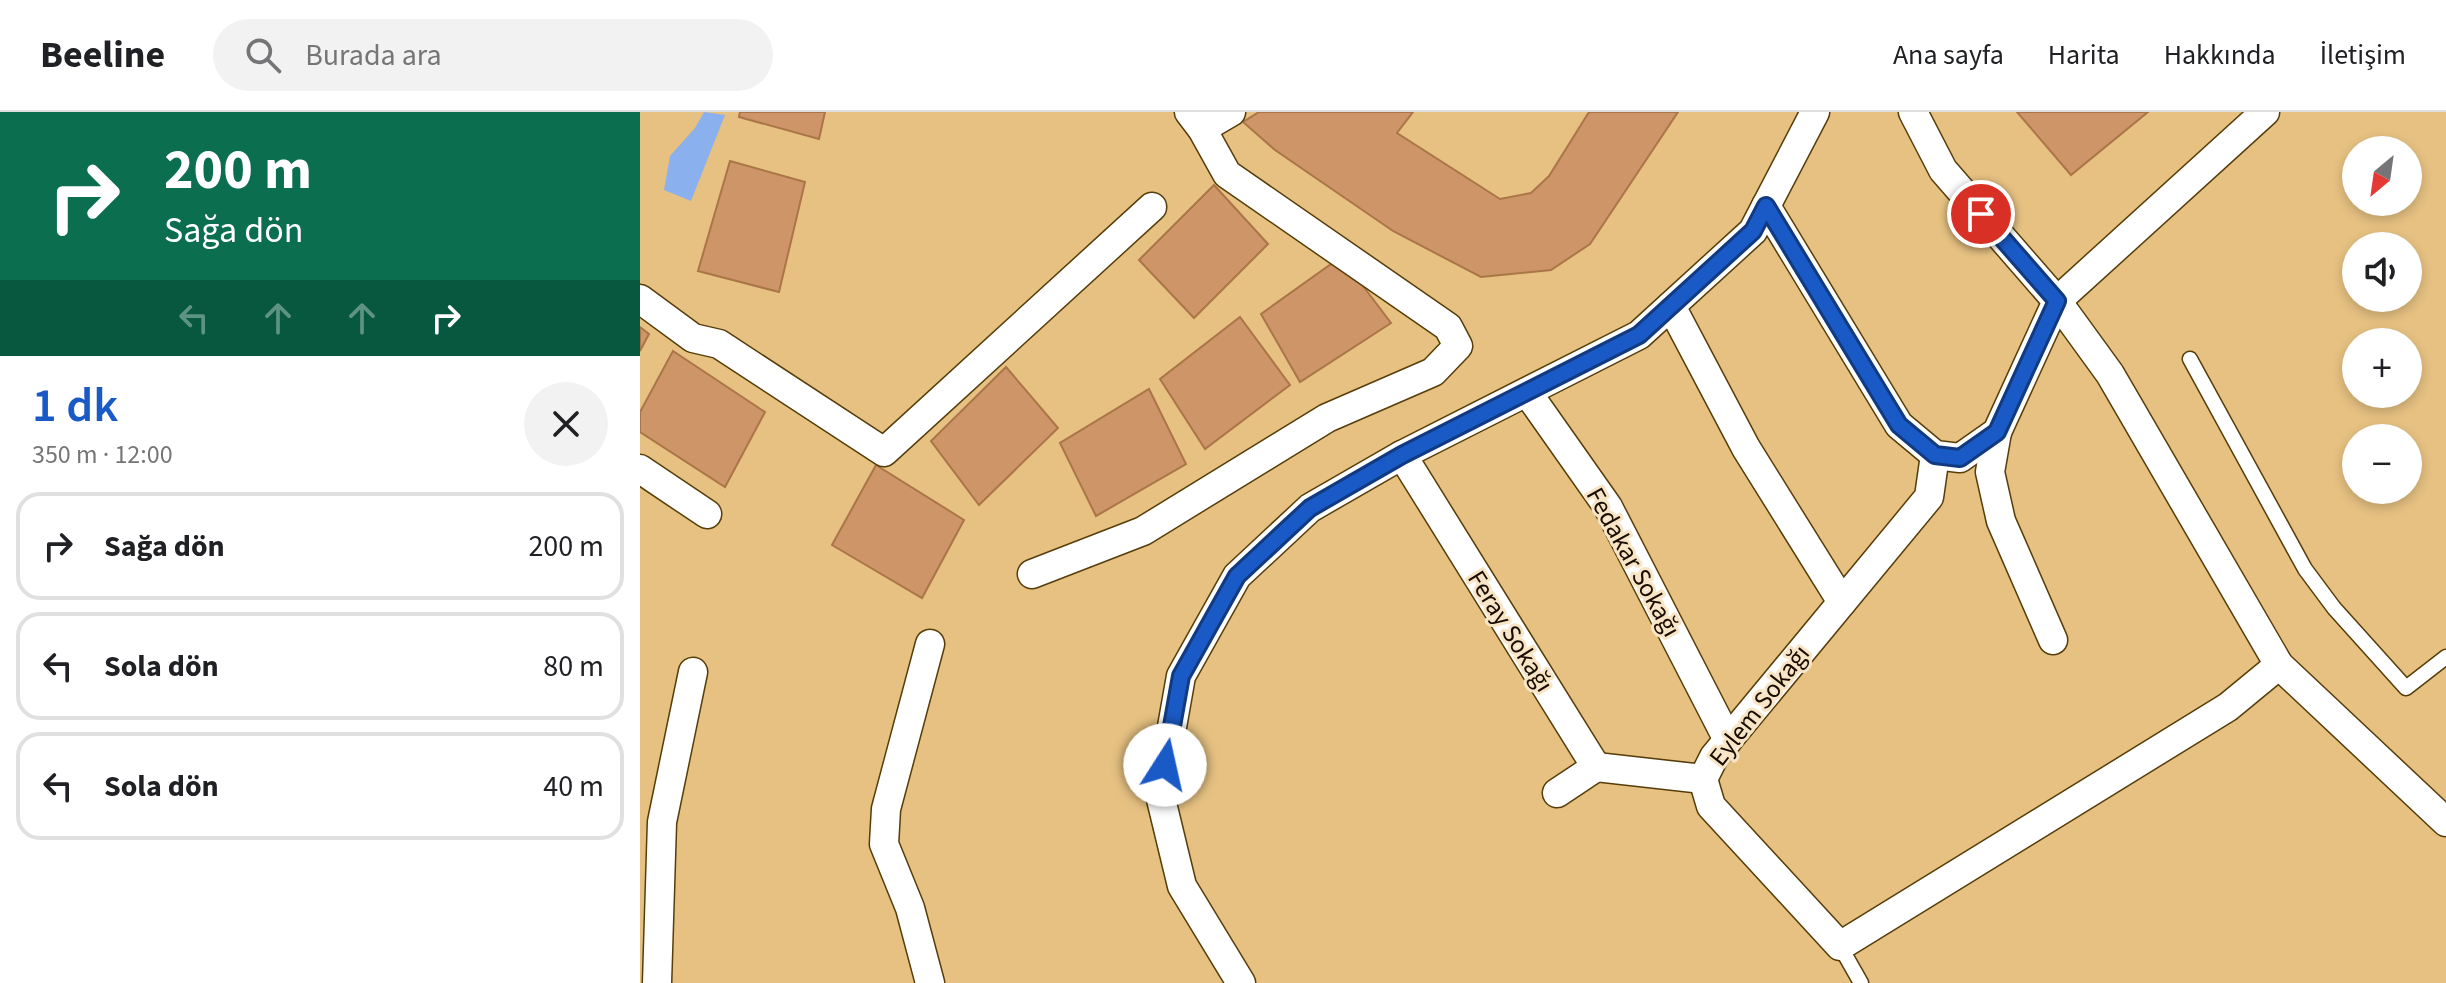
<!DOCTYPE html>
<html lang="tr">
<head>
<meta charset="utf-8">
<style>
	body { margin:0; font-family:"Source Sans 3",sans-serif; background:#f2f2f2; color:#202124; height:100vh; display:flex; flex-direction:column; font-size:30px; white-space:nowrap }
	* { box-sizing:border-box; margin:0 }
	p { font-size:26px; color:#757577 }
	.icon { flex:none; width:44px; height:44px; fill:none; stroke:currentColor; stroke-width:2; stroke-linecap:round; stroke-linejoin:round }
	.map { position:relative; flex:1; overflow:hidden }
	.side { display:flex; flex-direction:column; background:#fff; width:640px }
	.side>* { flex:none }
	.banner { background:#0b6e4f; color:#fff; overflow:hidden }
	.needle { width:52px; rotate:209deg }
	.tools { position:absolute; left:1702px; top:24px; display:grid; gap:16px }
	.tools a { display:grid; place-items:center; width:80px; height:80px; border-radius:50%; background:#fff; box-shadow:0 4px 12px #0003; font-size:40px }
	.pin { position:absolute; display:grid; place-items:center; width:68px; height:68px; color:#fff; margin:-34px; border:4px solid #fff; border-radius:50%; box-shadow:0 2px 8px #0007 }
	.me { position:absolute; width:88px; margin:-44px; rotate:10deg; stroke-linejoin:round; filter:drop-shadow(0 0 6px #0008) }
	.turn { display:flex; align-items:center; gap:28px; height:168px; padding:0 32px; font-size:36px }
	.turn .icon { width:104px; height:104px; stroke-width:2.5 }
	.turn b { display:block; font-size:56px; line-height:68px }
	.lanes { display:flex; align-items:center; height:76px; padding:0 32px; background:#0003; justify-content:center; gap:40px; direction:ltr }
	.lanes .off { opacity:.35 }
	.round { display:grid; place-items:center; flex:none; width:84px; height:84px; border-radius:42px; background:#f2f2f2 }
	.head { display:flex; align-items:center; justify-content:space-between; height:136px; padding:0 32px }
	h1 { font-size:48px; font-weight:600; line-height:60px; color:#1a5ac6 }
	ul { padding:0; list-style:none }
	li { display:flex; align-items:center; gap:24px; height:108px; margin:0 16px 12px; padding:0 16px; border:4px solid #e0e0e0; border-radius:24px }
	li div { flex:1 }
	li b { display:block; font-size:30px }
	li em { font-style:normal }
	header { display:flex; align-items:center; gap:48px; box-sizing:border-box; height:112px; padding:0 40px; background:#fff; border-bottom:2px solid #e0e0e0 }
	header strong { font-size:38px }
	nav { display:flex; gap:44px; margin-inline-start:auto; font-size:28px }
	.search { width:560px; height:72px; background:#f2f2f2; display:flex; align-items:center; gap:20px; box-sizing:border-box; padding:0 28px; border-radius:44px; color:#757577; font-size:30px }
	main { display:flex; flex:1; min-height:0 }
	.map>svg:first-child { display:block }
	.water { fill:#8bb0ee }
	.building { fill:#ce9668; stroke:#aa7547; stroke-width:2 }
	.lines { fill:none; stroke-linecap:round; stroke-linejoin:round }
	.lane-casing { stroke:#563d09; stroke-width:17 }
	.street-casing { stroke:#563d09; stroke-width:31 }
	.lane { stroke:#fff; stroke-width:14 }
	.street { stroke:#fff; stroke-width:28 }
	.route-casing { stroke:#113a81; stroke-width:20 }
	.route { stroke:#1a5ac6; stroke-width:14 }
	.labels { text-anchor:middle; stroke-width:6; stroke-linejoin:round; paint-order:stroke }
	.street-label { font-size:26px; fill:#190c00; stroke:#f7e5c6 }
</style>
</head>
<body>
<header>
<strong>Beeline</strong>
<div class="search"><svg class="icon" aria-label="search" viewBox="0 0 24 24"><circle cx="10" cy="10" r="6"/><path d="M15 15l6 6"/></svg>Burada ara</div>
<nav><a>Ana sayfa</a><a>Harita</a><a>Hakkında</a><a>İletişim</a></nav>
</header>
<main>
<section class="side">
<div class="banner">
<div class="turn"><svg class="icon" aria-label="right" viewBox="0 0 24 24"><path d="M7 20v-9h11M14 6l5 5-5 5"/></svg><div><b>200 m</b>Sağa dön</div></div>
<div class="lanes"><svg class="icon off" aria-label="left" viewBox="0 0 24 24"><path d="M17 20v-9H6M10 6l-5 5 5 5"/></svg><svg class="icon off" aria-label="ahead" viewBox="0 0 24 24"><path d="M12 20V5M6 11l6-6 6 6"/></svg><svg class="icon off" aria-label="ahead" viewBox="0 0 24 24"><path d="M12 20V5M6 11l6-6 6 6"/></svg><svg class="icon" aria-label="right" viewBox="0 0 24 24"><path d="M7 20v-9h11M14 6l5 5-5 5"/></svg></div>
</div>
<div class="head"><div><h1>1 dk</h1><p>350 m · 12:00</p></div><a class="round"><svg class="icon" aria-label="close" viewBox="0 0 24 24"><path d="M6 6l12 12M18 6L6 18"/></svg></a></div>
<ul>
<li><svg class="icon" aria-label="right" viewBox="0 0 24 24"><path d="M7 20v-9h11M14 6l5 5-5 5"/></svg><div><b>Sağa dön</b></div><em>200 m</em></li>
<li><svg class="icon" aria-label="left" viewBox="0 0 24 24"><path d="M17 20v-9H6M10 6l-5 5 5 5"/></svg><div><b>Sola dön</b></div><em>80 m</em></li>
<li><svg class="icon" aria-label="left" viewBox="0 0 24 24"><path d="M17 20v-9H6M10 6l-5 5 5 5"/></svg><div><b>Sola dön</b></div><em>40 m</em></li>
</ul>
</section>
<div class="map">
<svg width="1806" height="871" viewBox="0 0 1806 871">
	<rect width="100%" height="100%" fill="#e6c182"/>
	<polygon class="water" points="64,0 85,3 51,89 24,78 30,44 55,16"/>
	<g class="building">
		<polygon points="100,0 185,0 179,27 99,5"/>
		<polygon points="619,0 773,0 757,21 860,87 891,81 909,64 949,0 1038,0 950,132 911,158 841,165 753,119 635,38 603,10"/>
		<polygon points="1377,0 1508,0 1431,63"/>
		<polygon points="90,49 165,70 139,180 58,159"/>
		<polygon points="574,73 628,132 554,206 499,148"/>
		<polygon points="701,145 751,211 660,270 621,202"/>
		<polygon points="600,205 650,273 565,337 520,267"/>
		<polygon points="0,215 9,222 0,239"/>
		<polygon points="33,239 125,300 85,375 0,320 0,300"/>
		<polygon points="366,255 418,316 339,393 291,329"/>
		<polygon points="509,277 546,352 456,404 420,331"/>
		<polygon points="236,353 324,408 282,486 192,433"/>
	</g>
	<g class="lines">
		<g class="lane-casing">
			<g id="lane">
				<polyline points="1550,247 1665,457 1694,496 1766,576 1806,545"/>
				<polyline points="1200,834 1221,871"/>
			</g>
		</g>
		<g class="street-casing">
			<g id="street">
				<polyline points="1273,0 1303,58 1417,189 1470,262 1639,553 1806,710"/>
				<polyline points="562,17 591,0"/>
				<polyline points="1126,94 1259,313 1295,343 1320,346 1357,320 1417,189 1625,0"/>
				<polyline points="0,187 53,226 79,232 244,340 512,95"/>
				<polyline points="1031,194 1106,336 1202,490"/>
				<polyline points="887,280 968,395 1088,628"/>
				<polyline points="1357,320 1350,360 1361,409 1413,528"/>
				<polyline points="762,343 956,655 917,681"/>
				<polyline points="1295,343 1289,385 1074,645 1063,667 1071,694 1200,834 1588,595 1639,553"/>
				<polyline points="0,357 67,402"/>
				<polyline points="392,462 503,419 687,306 793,260 818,234 808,215 587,62 562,17 549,0"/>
				<polyline points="956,655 1063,667"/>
				<polyline points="17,871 22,710 53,560"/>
				<polyline points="290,871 270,796 244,732 246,697 290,532"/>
				<polyline points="601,871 542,774 520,683 541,564 597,464 670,396 762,343 999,223 1113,119 1175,0"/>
			</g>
		</g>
		<use href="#lane" class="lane"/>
		<use href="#street" class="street"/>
	</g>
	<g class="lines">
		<g class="route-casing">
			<polyline id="route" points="525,653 541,564 597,464 670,396 762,343 999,223 1113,119 1126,94 1259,313 1295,343 1320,346 1357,320 1417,189 1341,102"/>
		</g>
		<use href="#route" class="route"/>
	</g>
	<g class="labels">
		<g class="street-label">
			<text transform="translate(994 450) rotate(61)" y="9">Fedakar Sokağı</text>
			<text transform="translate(871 519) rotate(58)" y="9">Feray Sokağı</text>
			<text transform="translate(1119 593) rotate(-52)" y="9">Eylem Sokağı</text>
		</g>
	</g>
</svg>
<div class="tools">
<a><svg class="needle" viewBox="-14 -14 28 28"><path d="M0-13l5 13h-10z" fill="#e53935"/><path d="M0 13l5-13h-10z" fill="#757577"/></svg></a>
<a><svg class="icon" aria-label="sound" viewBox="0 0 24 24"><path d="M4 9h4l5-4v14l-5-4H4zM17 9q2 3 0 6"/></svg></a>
<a>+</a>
<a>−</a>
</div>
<div class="pin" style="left:1341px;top:102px;background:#d93025"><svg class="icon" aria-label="arrive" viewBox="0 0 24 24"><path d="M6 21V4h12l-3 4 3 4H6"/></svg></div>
<svg class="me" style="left:525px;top:653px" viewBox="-20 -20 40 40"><circle r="19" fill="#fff"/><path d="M0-13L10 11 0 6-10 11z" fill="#1a5ac6"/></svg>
</div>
</main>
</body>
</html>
